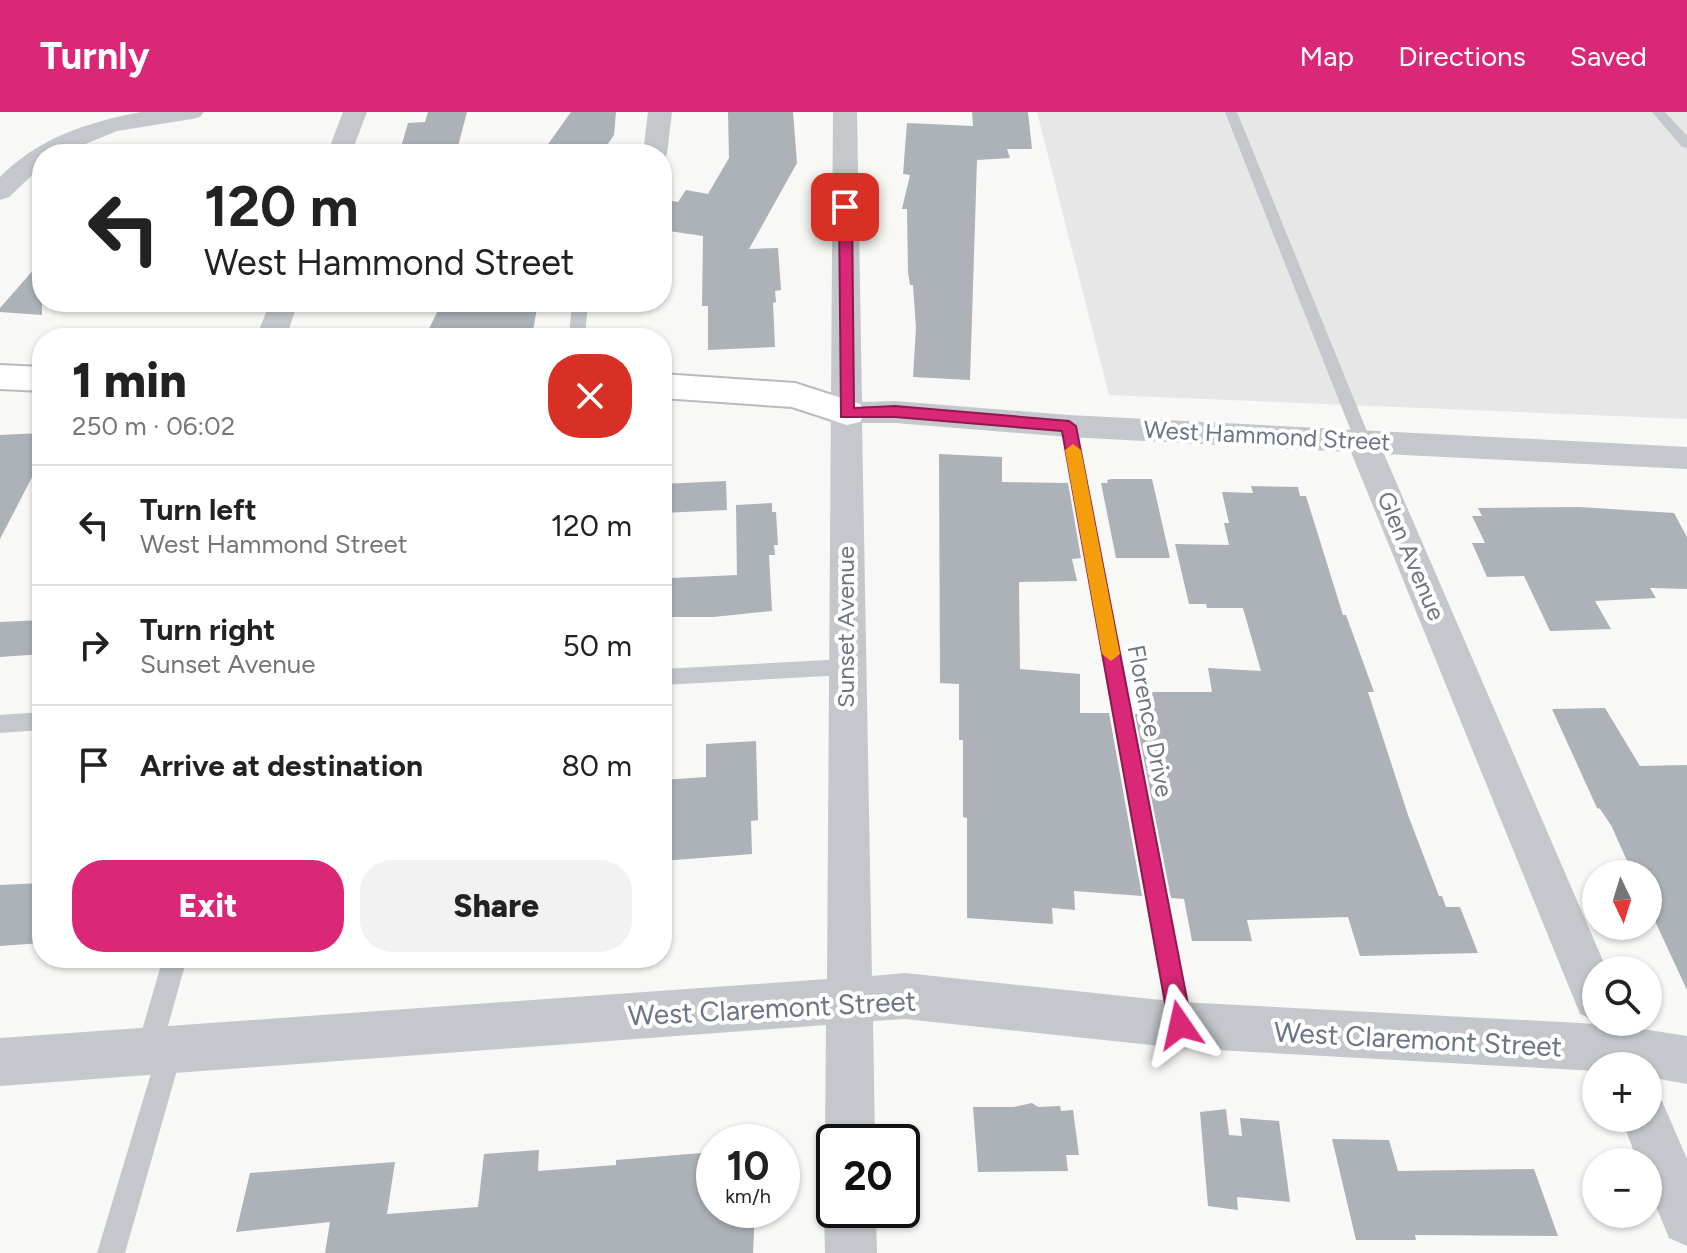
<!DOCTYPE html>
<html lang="en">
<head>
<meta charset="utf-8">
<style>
	body { margin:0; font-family:Figtree,sans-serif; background:#f2f2f2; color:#222; height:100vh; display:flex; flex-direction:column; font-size:30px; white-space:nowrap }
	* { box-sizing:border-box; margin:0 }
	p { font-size:26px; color:#767676 }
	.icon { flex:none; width:44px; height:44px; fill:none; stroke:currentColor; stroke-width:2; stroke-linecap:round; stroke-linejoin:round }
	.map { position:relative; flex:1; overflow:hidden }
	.side { position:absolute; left:32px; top:216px; width:640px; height:640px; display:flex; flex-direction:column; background:#fff; border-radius:32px; box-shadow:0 2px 6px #0004 }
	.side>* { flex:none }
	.banner { position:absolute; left:32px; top:32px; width:640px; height:168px; border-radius:32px; box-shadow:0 2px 6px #0004; background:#fff; color:#222; overflow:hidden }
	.needle { width:52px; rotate:176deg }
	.controls { position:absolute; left:1582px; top:748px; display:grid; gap:16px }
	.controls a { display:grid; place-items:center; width:80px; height:80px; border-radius:50%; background:#fff; box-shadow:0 2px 6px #0004; font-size:40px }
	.speed { position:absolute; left:696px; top:1012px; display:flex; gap:16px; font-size:40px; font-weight:700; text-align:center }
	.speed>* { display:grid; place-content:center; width:104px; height:104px; border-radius:50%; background:#fff; box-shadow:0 2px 6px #0004; line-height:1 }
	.speed small { font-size:20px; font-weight:400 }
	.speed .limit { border:4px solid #111; border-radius:12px; background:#fff; color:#111 }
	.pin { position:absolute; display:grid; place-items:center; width:68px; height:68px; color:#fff; margin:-34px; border-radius:16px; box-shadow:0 4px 12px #0006 }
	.me { position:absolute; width:88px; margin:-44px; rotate:349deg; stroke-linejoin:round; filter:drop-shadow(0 0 6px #0008) }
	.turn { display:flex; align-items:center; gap:28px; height:168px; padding:0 40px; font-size:36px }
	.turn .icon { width:104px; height:104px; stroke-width:2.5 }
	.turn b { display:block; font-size:56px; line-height:68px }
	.round { display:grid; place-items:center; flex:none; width:84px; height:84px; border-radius:32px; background:#f2f2f2 }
	.head { display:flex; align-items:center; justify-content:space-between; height:136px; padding:0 40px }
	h1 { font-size:48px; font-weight:800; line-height:60px }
	.cta { display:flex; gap:16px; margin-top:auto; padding:16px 40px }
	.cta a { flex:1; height:92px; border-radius:32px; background:#db2777; color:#fff; font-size:32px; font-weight:800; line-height:92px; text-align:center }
	.cta a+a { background:#f2f2f2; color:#222 }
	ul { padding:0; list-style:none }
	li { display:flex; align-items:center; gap:24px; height:120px; padding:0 40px; border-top:2px solid #e0e0e0 }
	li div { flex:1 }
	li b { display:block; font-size:30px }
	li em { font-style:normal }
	header { display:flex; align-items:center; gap:48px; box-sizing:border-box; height:112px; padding:0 40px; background:#db2777; color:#fff }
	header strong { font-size:38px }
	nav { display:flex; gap:44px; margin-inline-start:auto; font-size:28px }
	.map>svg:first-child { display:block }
	.built { fill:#e6e7e6 }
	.building { fill:#acb2b8 }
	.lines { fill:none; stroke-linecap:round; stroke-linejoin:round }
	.secondary-casing { stroke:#b7bbbf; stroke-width:4 }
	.lane { fill:#c4c7cb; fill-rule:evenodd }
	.street { fill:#c4c7cb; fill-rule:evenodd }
	.secondary { fill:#fff; fill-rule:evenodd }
	.route { fill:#db2777; stroke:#8e194d; stroke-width:2 }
	.slow { fill:#f59e0b }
	.labels { text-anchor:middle; stroke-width:8; stroke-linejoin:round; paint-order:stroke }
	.street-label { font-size:24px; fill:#6a7684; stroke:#fff }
	.near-street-label { font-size:28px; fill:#6a7684; stroke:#fff }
</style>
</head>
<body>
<header>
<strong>Turnly</strong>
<nav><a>Map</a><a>Directions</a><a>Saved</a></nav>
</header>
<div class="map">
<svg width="1687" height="1141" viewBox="0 0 1687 1141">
	<rect width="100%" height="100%" fill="#f8f8f6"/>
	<polygon class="built" points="1037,0 1687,0 1687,307 1109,283"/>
	<g class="building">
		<polygon points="428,0 467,0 456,42 399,42 408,11 425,10"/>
		<polygon points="571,0 616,0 614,23 601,42 541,42"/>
		<polygon points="728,0 793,0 797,51 749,137 778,136 781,178 775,179 776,190 773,191 775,235 708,238 708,194 702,194 703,124 662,118 662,87 678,90 686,78 708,82 729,46"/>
		<polygon points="972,0 1028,0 1032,37 1007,37 1010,46 977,48 970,268 913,265 916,216 913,173 910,173 908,160 907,97 902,97 910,63 903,62 907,11 973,14"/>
		<polygon points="42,148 42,203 0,200 0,196"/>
		<polygon points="442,190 538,190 533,219 425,225"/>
		<polygon points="42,321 42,346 0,427 0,323"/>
		<polygon points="939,342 1002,345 1002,370 1068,371 1081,446 1072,447 1077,469 1019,470 1020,557 1080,562 1080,601 1109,601 1142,784 1074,779 1075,798 1052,796 1053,812 967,806 967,706 963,705 963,628 959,628 959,572 940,571"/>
		<polygon points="1112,367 1152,367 1170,446 1116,446 1101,371 1108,371 1107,368"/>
		<polygon points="726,369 727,398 662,401 662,372"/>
		<polygon points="1251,374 1298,375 1300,384 1306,384 1343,503 1346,503 1374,580 1368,580 1408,703 1439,784 1442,784 1446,795 1460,795 1478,841 1360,844 1348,805 1247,808 1252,829 1192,829 1184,787 1171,786 1135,602 1148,603 1143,580 1212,580 1208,556 1261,559 1243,496 1207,496 1206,492 1189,492 1175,432 1229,433 1224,411 1229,411 1222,380 1253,381"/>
		<polygon points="772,391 772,400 776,400 778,433 774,433 775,443 769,443 772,499 713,505 662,505 662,471 672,470 672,466 737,463 736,393"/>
		<polygon points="1579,395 1674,401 1687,425 1687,477 1650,476 1656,486 1595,489 1611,517 1550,519 1524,464 1487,465 1472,431 1485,431 1472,404 1482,404 1478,396"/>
		<polygon points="42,508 42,542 0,545 0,510"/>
		<polygon points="1605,596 1640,654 1687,653 1687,878 1648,794 1648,762 1633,762 1611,713 1600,697 1597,696 1552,597"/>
		<polygon points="756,629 758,708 751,709 752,742 662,749 662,668 706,665 706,632"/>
		<polygon points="42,771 42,831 0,834 0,773"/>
		<polygon points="1032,991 1038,995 1060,994 1061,999 1073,998 1079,1043 1066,1043 1068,1059 978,1060 973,995 1014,995"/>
		<polygon points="1226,997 1229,1023 1242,1024 1240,1006 1279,1009 1290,1090 1237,1085 1238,1098 1208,1094 1200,1000"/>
		<polygon points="1332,1027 1389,1028 1398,1059 1534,1057 1558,1124 1415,1123 1416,1128 1356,1128"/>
		<polygon points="539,1038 538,1059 616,1053 616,1048 714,1040 714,1098 755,1098 753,1141 325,1141 330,1110 236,1120 250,1061 395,1050 387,1102 478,1095 484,1042"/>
	</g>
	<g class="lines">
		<g class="secondary-casing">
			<g id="secondary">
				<polygon points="0,253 42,255 42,279 0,277"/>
				<polygon points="662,262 795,271 860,292 865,301 860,310 847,313 792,295 662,286"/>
			</g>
		</g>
		<g class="lane">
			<polygon points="1225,0 1237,0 1371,329 1369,333 1363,335 1355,329"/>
			<polygon points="1652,0 1665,0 1687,24 1687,36 1682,35"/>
			<polygon points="572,190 588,190 585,226 569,226"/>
			<polygon points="1069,308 1077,314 1192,913 1189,922 1180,925 1171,922 1168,913 1061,314"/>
			<polygon points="846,547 853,549 856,555 853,561 846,563 662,573 662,557"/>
			<polygon points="42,600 42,618 0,621 0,603"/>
			<polygon points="163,846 187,846 164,928 171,925 180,928 183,937 125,1141 97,1141 155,948 148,951 139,948 136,939"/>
		</g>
		<g class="street">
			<path d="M141,0H204L200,5L192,7L117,19L61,42H42V54L9,85L0,88V65C38,26 88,10 141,0Z"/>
			<polygon points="343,0 367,0 351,42 327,42"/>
			<polygon points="648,0 672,0 667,42 664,47 662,42 643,42"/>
			<polygon points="833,0 857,0 862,290 895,289 1069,303 1687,335 1687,357 1384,342 1607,858 1596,858 1596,909 1580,902 1351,340 1069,325 895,311 862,311 872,864 905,861 1180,890 1617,913 1687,924 1687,972 1648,965 1648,954 1596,954 1596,959 1180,936 905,907 873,909 875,1030 834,1030 834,1048 825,1030 826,913 0,974 0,926 827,867"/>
			<polygon points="270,190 298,190 286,226 256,226"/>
			<polygon points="1648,983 1662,989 1687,1047 1687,1134 1669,1126 1648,1075 1648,1050 1638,1050 1621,1006 1648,1006"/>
			<polygon points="834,1079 834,1098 876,1098 877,1141 825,1141 824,1098"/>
		</g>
		<use href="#secondary" class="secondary"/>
	</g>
	<polygon class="route" points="845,91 852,95 854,296 895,294 1069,309 1076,314 1192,913 1188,921 1180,925 1173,921 1169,913 1062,319 895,305 841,305 839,95"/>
	<polygon class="slow" points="1073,332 1081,338 1120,542 1111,549 1102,542 1065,338"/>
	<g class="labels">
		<g class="street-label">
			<text transform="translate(1267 324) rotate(3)" y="8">West Hammond Street</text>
			<text transform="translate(1411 444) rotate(67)" y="8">Glen Avenue</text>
			<text transform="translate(846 515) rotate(-90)" y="8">Sunset Avenue</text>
			<text transform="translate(1150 609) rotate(79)" y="8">Florence Drive</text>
		</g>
		<g class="near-street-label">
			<text transform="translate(772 896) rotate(-3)" y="10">West Claremont Street</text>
			<text transform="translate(1418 927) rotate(3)" y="10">West Claremont Street</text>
		</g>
	</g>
</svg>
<div class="controls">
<a><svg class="needle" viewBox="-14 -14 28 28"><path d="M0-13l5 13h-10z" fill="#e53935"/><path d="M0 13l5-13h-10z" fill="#767676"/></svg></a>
<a><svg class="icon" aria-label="search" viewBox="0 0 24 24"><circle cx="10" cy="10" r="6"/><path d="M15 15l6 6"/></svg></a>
<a>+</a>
<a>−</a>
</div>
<div class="speed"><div>10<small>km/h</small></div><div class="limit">20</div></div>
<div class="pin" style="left:845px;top:95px;background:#d93025"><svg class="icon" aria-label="arrive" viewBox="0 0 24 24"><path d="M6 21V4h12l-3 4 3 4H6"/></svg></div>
<svg class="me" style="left:1180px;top:913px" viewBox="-20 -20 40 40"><path d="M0-17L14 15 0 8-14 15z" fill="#db2777" stroke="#fff" stroke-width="4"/></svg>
<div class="banner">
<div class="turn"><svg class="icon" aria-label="left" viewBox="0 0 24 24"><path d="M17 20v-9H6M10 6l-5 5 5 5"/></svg><div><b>120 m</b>West Hammond Street</div></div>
</div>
<section class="side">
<div class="head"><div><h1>1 min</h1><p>250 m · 06:02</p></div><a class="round" style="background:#d93025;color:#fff"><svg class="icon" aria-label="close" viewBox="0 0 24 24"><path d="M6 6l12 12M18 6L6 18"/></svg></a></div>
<ul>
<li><svg class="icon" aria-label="left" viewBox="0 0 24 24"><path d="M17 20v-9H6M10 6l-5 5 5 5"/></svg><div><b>Turn left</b><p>West Hammond Street</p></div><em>120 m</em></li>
<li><svg class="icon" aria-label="right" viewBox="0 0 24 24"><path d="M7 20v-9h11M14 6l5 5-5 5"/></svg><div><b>Turn right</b><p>Sunset Avenue</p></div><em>50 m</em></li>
<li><svg class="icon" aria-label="arrive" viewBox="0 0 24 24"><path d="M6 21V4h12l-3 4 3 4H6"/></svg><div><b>Arrive at destination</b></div><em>80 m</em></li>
</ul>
<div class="cta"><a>Exit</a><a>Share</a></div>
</section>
</div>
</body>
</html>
